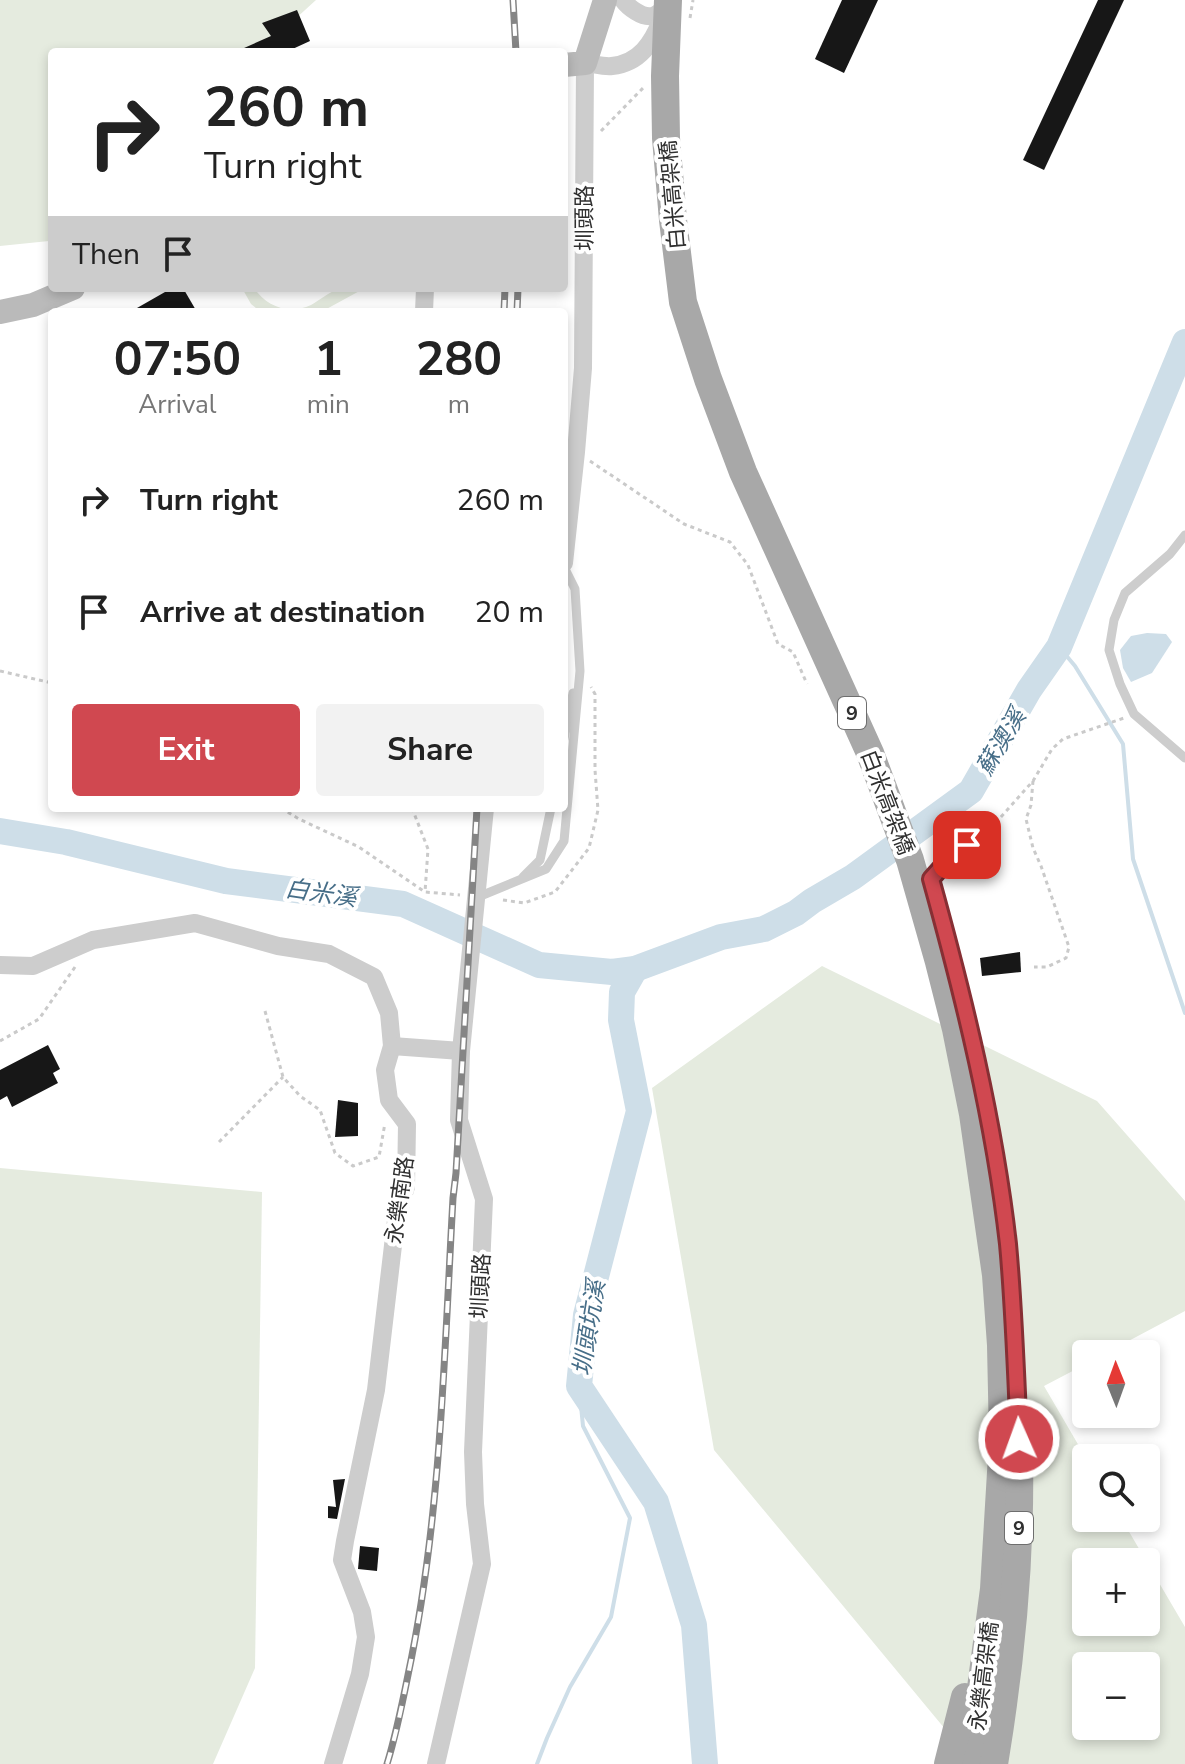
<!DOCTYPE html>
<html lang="en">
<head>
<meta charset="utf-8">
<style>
	body { margin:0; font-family:"Nunito Sans","Noto Sans TC",sans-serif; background:#f2f2f2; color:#222; height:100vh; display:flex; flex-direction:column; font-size:30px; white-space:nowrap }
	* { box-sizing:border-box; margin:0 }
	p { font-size:26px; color:#767676 }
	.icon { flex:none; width:44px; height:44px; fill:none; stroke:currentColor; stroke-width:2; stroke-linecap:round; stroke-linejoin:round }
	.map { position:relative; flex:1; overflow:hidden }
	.details { position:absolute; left:48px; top:308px; width:520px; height:504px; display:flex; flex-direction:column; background:#fff; border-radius:8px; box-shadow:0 4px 12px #0003 }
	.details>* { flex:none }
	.banner { position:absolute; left:48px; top:48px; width:520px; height:244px; border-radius:8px; box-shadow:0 4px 12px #0003; background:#fff; color:#222; overflow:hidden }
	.needle { width:52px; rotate:359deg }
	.tools { position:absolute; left:1072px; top:1340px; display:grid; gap:16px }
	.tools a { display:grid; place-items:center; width:88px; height:88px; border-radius:8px; background:#fff; box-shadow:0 4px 12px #0003; font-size:40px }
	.pin { position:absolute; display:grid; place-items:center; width:68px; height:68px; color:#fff; margin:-34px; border-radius:16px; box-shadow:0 4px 12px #0006 }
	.me { position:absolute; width:88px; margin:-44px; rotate:358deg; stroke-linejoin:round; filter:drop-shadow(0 0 6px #0008) }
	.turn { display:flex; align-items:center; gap:28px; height:168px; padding:0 24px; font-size:36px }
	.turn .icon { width:104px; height:104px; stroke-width:2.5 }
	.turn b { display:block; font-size:56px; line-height:68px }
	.then { display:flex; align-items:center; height:76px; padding:0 24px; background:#0003; gap:16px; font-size:30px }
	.eta { display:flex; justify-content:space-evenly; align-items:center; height:136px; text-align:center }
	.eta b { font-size:48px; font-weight:700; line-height:56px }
	.cta { display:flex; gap:16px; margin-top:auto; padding:16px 24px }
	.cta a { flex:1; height:92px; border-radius:8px; background:#d04850; color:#fff; font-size:32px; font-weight:700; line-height:92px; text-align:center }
	.cta a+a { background:#f2f2f2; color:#222 }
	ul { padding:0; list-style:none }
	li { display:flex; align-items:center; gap:24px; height:112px; padding:0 24px }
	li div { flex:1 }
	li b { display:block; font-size:30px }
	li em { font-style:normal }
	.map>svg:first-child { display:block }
	.green { fill:#e5ebdf; fill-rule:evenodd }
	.water { fill:#cedee8 }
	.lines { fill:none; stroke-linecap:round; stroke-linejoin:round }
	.stream { stroke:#cedee8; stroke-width:4 }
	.river { stroke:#cedee8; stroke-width:26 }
	.building { fill:#171717 }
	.path { stroke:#cacaca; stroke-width:3; stroke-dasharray:4 4; stroke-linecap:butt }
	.lane { stroke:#cdcdcd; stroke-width:9 }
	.street { stroke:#cdcdcd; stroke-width:18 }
	.secondary { stroke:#bababa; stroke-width:24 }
	.primary { stroke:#a8a8a8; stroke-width:28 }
	.rail-casing { stroke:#858585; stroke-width:7 }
	.rail { stroke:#fff; stroke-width:4; stroke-dasharray:12; stroke-linecap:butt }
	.route-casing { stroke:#872f34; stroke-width:20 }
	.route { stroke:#d04850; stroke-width:14 }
	.labels { text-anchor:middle; stroke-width:8; stroke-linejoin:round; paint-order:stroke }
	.shield { fill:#fff; stroke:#6e6e6e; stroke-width:2 }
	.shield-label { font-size:20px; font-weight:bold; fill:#303030 }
	.street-label { font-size:22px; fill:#303030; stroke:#fff }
	.water-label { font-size:24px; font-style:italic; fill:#476e88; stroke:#fff }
</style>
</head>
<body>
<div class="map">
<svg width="1185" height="1764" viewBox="0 0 1185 1764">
	<rect width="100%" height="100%" fill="#fff"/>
	<g class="green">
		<polygon points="0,0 316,0 259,52 52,52 52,238 49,241 0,246"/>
		<path d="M242,288H254C267,307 289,315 311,305C320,300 329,292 339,289C347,286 357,288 365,288L321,312H261L251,304Z"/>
		<path d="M822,966L1097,1101L1185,1201V1311L1104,1354H1086V1364L1044,1386L1086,1458V1518H1121L1185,1627V1764H974L714,1450L652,1088ZM1086,1562H1146V1622H1086ZM1086,1666H1146V1726H1086Z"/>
		<polygon points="0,1168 262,1192 255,1668 213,1764 0,1764"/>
	</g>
	<polygon class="water" points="1147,633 1166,634 1172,642 1152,673 1131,682 1123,668 1120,650 1131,636"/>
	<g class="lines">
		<g class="stream">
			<polyline points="1059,647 1075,666 1123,744 1133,859 1185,1013"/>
			<polyline points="537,1764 547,1738 570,1687 611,1617 630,1518 583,1426 579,1386"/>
		</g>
		<g class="river">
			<polyline points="0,831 66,842 226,881 403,904 539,965 612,972 635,969 721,937 764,929 796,913 812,901 853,877 971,791 1029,690 1059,647 1185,342"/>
			<polyline points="635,969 622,992 621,1020 639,1111 586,1315 579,1386 656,1502 694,1625 705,1764"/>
		</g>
	</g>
	<g class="building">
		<polygon points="842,0 878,0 844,73 815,59"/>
		<polygon points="1098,0 1124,0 1044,170 1023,160"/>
		<polygon points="297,10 310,41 286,52 235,52 271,36 262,23"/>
		<polygon points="172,288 183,288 197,312 130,312"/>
		<polygon points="1020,952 1021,972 982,976 980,958"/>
		<polygon points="48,1045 60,1069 53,1073 58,1083 12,1107 7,1096 0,1100 0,1070"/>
		<polygon points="338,1100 358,1103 358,1136 335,1137"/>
		<polygon points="345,1479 337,1519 328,1518 328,1506 336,1507 333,1480"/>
		<polygon points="360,1546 379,1548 377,1571 358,1569"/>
	</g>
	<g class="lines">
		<g class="path">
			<polyline points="690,18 693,0"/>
			<polyline points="601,131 644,87"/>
			<polyline points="590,461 684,524 730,542 748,565 778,644 793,652 807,684"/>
			<polyline points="0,671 52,683"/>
			<polyline points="1033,781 1031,805 1026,819 1033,848 1041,866 1069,947 1066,958 1047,967 1034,967"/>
			<polyline points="281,808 299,819 359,847 425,892 460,895"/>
			<polyline points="412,808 428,849 425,892"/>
			<polyline points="976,837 1000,818 1033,781 1052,749 1063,739 1124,718"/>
			<polyline points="503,900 524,903 555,892 589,848 598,810 595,770 595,694 591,687"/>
			<polyline points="265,1011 283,1077 300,1096 320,1110 335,1153 353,1166 379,1157 385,1123"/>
			<polyline points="0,1041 39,1019 75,967"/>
			<polyline points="219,1142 283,1077"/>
		</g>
		<g class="lane">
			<polyline points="1185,535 1170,554 1125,593 1114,620 1109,650 1120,684 1134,714 1185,758"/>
			<polyline points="564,739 573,693"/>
			<polyline points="523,877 540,860 551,808"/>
			<path d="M920,882C937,877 952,857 967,845"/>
			<polyline points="478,897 546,869 564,841 580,671 575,589 564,567"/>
		</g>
		<g class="street">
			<path d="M623,0C628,7 642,18 652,16C655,16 661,11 663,10"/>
			<polyline points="424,312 425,288"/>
			<path d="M564,563L576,452L583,368L585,63C594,64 604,67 612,66C640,63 652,43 662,19"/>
			<polyline points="0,965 33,966 93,940 195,923 278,946 329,954 374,977 389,1013 392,1046 385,1070 389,1100 407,1124 406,1187 396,1220 376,1390 345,1541 342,1560 362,1612 366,1637 360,1674 333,1764"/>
			<polyline points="392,1046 461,1051"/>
			<polyline points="436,1764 482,1564 475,1504 473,1452 484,1199 459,1120 461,1051 485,808"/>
		</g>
		<g class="secondary">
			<polyline points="564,65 585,63 605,0"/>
			<polyline points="0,312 33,305 73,288"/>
		</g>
		<g class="primary">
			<polyline points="668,0 665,76 666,138 673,220 683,302 708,379 743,472 870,753 910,860 939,962 956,1029 973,1114 996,1275 1001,1345 1003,1439 994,1589 971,1764"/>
			<polyline points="948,1764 965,1697"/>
			<path d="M994,1764C1011,1662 1021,1558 1019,1454"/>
		</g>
		<g class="rail-casing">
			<g id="rail">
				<polyline points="513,0 516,52"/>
				<polyline points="504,312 505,288"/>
				<polyline points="517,312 518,288"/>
				<path d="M387,1764C396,1735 402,1705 408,1675C441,1519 444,1358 453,1198L456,1173L477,808"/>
			</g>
		</g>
		<use href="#rail" class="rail"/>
	</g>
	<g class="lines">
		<g class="route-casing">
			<path id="route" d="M967,845L948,860L931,879C964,998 994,1120 1008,1244C1014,1309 1016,1374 1019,1439"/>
		</g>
		<use href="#route" class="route"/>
	</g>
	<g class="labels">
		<g class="shield">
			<rect x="838" y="697" width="28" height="32" rx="6"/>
			<rect x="1005" y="1512" width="28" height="32" rx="6"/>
		</g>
		<g class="shield-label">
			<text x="852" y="720">9</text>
			<text x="1019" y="1535">9</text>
		</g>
		<g class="street-label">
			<text transform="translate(672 195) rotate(-95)" y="8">白米高架橋</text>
			<text transform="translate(584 218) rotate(-90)" y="8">圳頭路</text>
			<text transform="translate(888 802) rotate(69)" y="8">白米高架橋</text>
			<text transform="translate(399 1200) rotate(-82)" y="8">永樂南路</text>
			<text transform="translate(480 1286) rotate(-87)" y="8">圳頭路</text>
			<text transform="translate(983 1676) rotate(-83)" y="8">永樂高架橋</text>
		</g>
		<g class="water-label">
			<text transform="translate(1001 742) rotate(-59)" y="8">蘇澳溪</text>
			<text transform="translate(321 893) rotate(8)" y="8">白米溪</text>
			<text transform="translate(589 1328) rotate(-81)" y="8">圳頭坑溪</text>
		</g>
	</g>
</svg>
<div class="tools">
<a><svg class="needle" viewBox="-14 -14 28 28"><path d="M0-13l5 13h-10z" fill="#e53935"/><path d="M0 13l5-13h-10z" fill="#767676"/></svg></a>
<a><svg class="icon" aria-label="search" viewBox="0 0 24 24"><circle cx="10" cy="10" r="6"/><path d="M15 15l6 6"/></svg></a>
<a>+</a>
<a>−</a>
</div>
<div class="pin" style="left:967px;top:845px;background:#d93025"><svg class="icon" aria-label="arrive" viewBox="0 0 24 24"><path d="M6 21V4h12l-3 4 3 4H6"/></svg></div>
<svg class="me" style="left:1019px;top:1439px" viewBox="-20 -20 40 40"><circle r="17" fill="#d04850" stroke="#fff" stroke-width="3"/><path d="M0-11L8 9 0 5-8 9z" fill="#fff"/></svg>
<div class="banner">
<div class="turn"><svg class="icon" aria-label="right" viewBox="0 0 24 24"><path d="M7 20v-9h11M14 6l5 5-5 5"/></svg><div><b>260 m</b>Turn right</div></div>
<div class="then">Then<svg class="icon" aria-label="arrive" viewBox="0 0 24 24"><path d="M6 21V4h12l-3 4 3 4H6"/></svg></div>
</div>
<section class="details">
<div class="eta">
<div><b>07:50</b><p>Arrival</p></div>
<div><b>1</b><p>min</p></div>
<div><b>280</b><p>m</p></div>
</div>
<ul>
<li><svg class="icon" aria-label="right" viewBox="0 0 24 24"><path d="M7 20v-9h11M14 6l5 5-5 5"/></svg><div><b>Turn right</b></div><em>260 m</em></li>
<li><svg class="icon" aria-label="arrive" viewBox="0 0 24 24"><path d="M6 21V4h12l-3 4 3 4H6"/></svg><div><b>Arrive at destination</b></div><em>20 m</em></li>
</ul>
<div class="cta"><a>Exit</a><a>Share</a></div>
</section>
</div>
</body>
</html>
